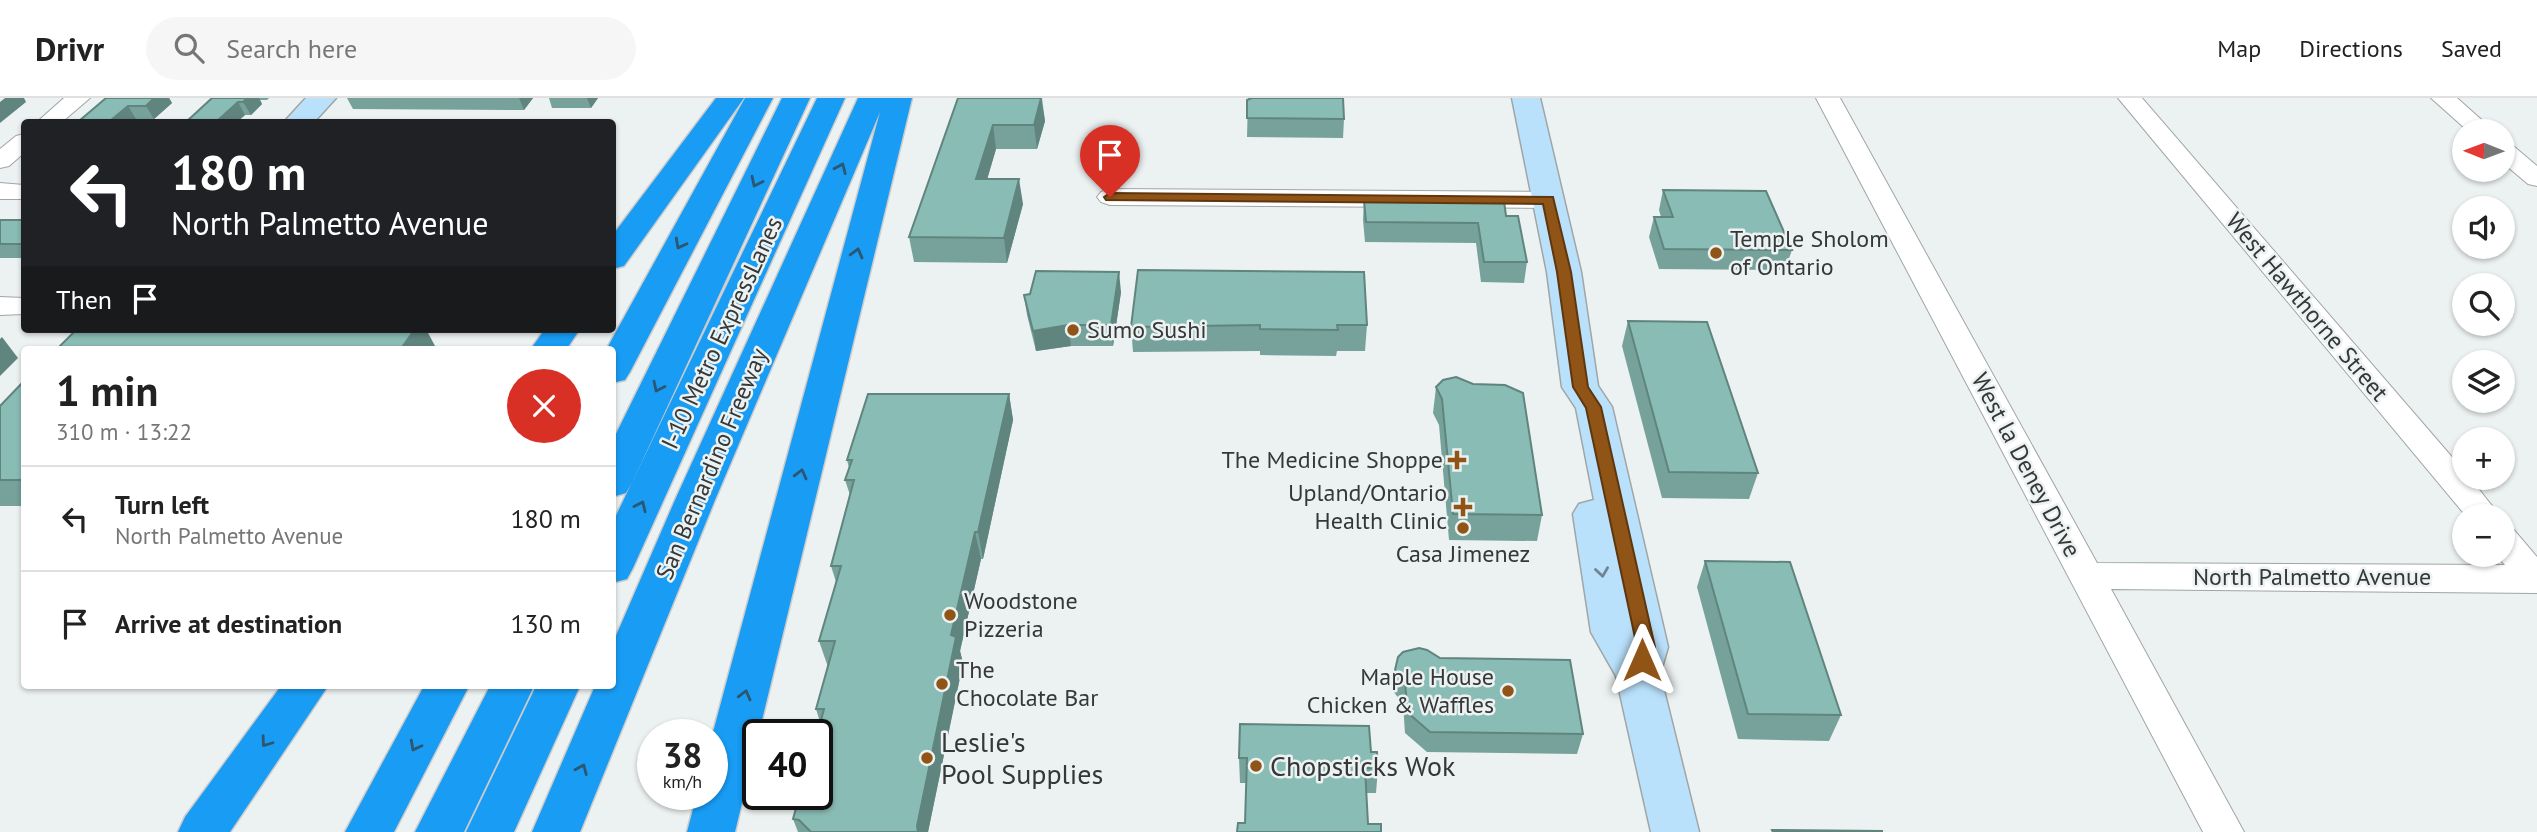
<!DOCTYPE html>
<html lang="en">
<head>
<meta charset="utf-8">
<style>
	body { margin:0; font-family:"PT Sans",sans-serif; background:#f6f6f6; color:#222; height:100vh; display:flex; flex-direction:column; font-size:26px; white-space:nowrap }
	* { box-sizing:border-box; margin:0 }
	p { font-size:23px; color:#767676 }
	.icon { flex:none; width:38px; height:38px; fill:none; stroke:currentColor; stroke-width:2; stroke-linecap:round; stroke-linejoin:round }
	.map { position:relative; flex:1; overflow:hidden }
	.drawer { position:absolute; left:21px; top:248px; width:595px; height:343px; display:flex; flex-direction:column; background:#fff; border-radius:7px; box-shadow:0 2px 5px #0004 }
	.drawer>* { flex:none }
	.top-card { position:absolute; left:21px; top:21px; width:595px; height:214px; border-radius:7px; box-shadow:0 2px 5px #0004; background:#202124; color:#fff; overflow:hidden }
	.needle { width:46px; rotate:271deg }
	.fabs { position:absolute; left:2452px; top:21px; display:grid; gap:14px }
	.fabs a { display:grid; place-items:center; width:63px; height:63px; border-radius:50%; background:#fff; box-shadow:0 2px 5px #0004; font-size:35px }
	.speed { position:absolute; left:637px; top:621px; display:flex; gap:14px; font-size:35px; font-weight:700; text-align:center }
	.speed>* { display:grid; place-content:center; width:91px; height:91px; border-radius:50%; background:#fff; box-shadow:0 2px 5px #0004; line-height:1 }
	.speed small { font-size:18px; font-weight:400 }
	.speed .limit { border:4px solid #111; border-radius:10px; background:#fff; color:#111 }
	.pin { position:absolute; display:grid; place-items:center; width:60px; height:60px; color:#fff; margin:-72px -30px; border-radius:50% 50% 50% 0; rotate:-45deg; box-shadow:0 0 7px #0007 }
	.pin .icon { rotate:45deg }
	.me { position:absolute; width:77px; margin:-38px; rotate:0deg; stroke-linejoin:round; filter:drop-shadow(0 0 5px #0008) }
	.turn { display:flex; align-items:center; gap:24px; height:147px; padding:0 35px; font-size:32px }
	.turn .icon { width:91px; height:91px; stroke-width:2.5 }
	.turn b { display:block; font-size:49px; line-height:60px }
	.then { display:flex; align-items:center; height:66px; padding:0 35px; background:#0003; gap:14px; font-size:26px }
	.round { display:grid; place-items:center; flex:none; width:74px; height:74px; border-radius:37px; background:#f6f6f6 }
	.head { display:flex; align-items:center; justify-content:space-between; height:119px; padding:0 35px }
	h1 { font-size:42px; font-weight:600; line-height:52px }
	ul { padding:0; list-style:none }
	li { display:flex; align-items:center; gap:21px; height:105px; padding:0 35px; border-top:2px solid #e0e0e0 }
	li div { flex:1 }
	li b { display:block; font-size:26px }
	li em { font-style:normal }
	header { display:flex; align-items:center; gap:42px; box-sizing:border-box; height:98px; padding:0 35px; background:#fff; border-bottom:2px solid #e0e0e0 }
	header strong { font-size:33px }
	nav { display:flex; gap:38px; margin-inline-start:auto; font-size:24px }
	.search { width:490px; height:63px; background:#f6f6f6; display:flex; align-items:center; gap:18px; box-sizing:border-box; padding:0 24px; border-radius:38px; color:#767676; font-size:26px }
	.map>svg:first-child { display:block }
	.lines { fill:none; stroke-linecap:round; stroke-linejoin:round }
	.street-casing { stroke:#a0a5a6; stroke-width:2 }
	.secondary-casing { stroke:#a0a5a6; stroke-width:3 }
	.highway-casing { stroke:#cbcbcb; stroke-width:3 }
	.street { fill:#fff; fill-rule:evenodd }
	.secondary { fill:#bae1fc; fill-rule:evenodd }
	.highway { fill:#189cf4; fill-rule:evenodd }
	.wall { fill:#76a29b }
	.shaded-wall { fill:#60847e }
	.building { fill:#89bcb4; stroke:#60847e; stroke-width:2 }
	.oneway { stroke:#2d5670 }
	.oneway2 { stroke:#718490 }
	.route { fill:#915417; stroke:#5e370f; stroke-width:2 }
	.poi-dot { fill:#915417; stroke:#ecf1f2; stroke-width:2.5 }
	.labels { text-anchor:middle; stroke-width:5; stroke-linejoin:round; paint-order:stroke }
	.poi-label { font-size:24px; fill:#363838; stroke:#ecf1f2; text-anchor:start }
	.street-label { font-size:24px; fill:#363838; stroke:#ecf1f2 }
	.near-poi-label { font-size:28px; fill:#363838; stroke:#ecf1f2; text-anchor:start }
</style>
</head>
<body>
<header>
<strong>Drivr</strong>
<div class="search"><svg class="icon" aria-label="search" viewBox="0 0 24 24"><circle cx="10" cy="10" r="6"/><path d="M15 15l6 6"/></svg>Search here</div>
<nav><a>Map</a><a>Directions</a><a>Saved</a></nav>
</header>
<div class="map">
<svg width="2537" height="734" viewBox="0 0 2537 734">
	<rect width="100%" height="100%" fill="#ecf1f2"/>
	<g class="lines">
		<g class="street-casing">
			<g id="street">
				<polygon points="64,0 90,0 62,24 37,24"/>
				<polygon points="1816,0 1840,0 2097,465 2505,467 2496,457 2502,457 2502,429 2514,432 2537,459 2537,495 2111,491 2244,734 2203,734"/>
				<polygon points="2118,0 2142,0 2464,373 2464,380 2470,380 2500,418 2466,418"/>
				<polygon points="2431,0 2457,0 2494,33 2468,33"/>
				<polygon points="24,36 24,55 9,68 0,70 0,51 16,38"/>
				<polygon points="2502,44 2511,46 2537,68 2537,88 2528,86 2502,64"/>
				<polygon points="0,85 24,87 24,101 0,101"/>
				<polygon points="1110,91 1549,94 1558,97 1562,102 1558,107 1549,110 1110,107 1101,104 1097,99 1101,94"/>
				<polygon points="0,199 24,200 24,216 0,217"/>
			</g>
		</g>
		<g class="secondary-casing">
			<g id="secondary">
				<polygon points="306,0 336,0 314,24 284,24"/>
				<polygon points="1512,0 1540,0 1581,174 1598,288 1612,309 1668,549 1660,576 1699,734 1651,734 1616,578 1591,534 1573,416 1579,406 1594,402 1576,310 1562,289 1547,174"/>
			</g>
		</g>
		<g class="highway-casing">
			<g id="highway">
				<polygon points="716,0 744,0 624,168 612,171 612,138"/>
				<polygon points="745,0 773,0 630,274 625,282 612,285 612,252 606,252"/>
				<polygon points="782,0 810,0 632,385 626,395 612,399 612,344"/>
				<polygon points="817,0 845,0 633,470 627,481 612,485 612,426"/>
				<polygon points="858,0 912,0 735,734 687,734 697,696 712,696 712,638 880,14 715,402 580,734 532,734 595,588 612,588 612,547 675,402"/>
				<polygon points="545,231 580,231 566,252 530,252"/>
				<polygon points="281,588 328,588 230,734 178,734 185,719"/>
				<polygon points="424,588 469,588 394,734 345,734"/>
				<polygon points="490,588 534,588 464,734 415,734"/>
				<polygon points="536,588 580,588 514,734 466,734"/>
			</g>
		</g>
		<use href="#street" class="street"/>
		<use href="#secondary" class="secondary"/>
		<use href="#highway" class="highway"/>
	</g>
	<g class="wall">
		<polygon points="106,0 169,0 172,5 154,21 136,21 132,24 80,24 79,23"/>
		<polygon points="212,0 269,0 267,2 260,2 262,6 251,17 245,17 237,24 186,24"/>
		<polygon points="347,0 533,0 524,12 353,11"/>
		<polygon points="549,0 598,0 591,10 552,10"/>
		<polygon points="958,0 1042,0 1045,23 1037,51 996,51 987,81 1023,106 1007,165 914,164 909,139"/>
		<polygon points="1248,0 1343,0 1344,21 1343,40 1247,39"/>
		<polygon points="1663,92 1792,152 1785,172 1659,171 1649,139 1654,119 1661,119 1659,112"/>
		<polygon points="1364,102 1506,118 1527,164 1524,185 1481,184 1476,145 1365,144 1363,122"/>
		<rect x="0" y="122" width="24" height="38"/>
		<polygon points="1138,172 1367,227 1365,253 1337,253 1336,258 1260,257 1260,253 1133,254 1131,229"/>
		<polygon points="1121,194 1113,248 1071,248 1036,253 1027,217 1024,197"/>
		<polygon points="1628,223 1758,375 1749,401 1662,400 1622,248"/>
		<polygon points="24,283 24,408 0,408 0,308"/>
		<polygon points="1473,286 1542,417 1537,443 1449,442 1439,327 1433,315 1436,289"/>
		<polygon points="1009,296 1013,322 983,461 981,461 960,553 963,565 928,734 798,734 793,721 820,624 816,611 828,569 819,543 836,484 831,468 850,397 845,382 849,370 847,362"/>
		<polygon points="1705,463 1841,617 1829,643 1738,641 1697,489"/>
		<polygon points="1440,560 1583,636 1577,656 1427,654 1405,635 1403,606 1393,593 1395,572"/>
		<polygon points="1371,654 1378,670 1376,695 1366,695 1368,726 1245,725 1246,685 1240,685 1239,660"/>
	</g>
	<g class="shaded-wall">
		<polygon points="5,0 24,0 26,4 0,25 0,4"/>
		<polygon points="154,0 169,0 172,5 154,21 146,8"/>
		<polygon points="247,0 259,0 262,6 251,17 243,4"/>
		<polygon points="519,0 533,0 524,12"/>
		<polygon points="587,0 598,0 591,10"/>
		<polygon points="1041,0 1045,23 1037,51 1034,27"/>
		<polygon points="238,4 245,17 237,24 217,24"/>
		<polygon points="128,8 136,21 132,24 111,24 110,23"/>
		<polygon points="993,27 996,51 980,106 976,81"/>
		<polygon points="1019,81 1023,106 1007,165 1004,140"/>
		<polygon points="1119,174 1121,194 1113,248 1111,227"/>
		<polygon points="1068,227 1071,248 1036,253 1033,233"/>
		<polygon points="415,231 426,231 435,248 432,252 400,252"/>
		<polygon points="2,239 18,260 0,278 0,241"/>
		<polygon points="1009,296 1013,322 983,461 978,434"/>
		<polygon points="975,434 981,461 960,553 963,565 928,734 918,734 917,728 951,537"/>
	</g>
	<g class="building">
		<polygon points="106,0 154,0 146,8 128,8 110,23 79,23"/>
		<polygon points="212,0 247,0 243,4 238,4 216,24 186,24"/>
		<polygon points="958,0 1041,0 1034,27 993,27 976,81 1019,81 1004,140 909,139"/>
		<polygon points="1252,0 1343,0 1344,21 1247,20 1247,2"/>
		<polygon points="1663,92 1766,93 1792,152 1664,151 1654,119 1673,119"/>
		<polygon points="1364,102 1504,103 1506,118 1518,118 1527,164 1484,164 1478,125 1366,124"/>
		<polygon points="0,122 24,122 24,143 21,146 0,146"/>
		<polygon points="1138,172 1364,174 1367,227 1337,227 1338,232 1260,231 1260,227 1131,229"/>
		<polygon points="1036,173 1119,174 1111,227 1068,227 1033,233 1024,197 1030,196"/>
		<polygon points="1628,223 1707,224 1758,375 1669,374"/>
		<polygon points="77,231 415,231 400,252 56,252"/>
		<polygon points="1456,279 1473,286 1505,287 1523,295 1542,417 1453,416 1442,301 1436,289 1443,282"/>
		<polygon points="24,283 24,382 0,382 0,308"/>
		<polygon points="868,296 1009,296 978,434 975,434 951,537 956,539 917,728 918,734 811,734 799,722 793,721 800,696 817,696 817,637 824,611 816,611 835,543 819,543 841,468 831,468 854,382 845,382 852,362 847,362"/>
		<polygon points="1705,463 1790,464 1841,617 1748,616"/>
		<polygon points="1419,550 1427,552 1440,560 1570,562 1583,636 1430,634 1408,615 1405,586 1395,572 1398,559 1403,554"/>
		<polygon points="1240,626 1369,628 1371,654 1377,654 1378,670 1365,670 1368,726 1381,726 1381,734 1237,734 1238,725 1245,725 1247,660 1239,660"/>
		<polygon points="1772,732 1882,733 1882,734 1773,734"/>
	</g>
	<defs><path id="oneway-chevron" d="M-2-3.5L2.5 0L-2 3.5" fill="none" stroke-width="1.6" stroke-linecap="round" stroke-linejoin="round" transform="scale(1.75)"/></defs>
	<g class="oneway">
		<use href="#oneway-chevron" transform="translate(841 70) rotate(-66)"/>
		<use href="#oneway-chevron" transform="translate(756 84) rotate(116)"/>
		<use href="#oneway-chevron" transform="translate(680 146) rotate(118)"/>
		<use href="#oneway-chevron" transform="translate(857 155) rotate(-75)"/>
		<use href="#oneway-chevron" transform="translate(658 289) rotate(116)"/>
		<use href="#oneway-chevron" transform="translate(801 376) rotate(-76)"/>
		<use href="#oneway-chevron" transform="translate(641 408) rotate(-65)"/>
		<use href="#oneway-chevron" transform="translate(745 597) rotate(-76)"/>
		<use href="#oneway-chevron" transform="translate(266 644) rotate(126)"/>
		<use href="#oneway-chevron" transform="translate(415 648) rotate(118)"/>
		<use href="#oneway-chevron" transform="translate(582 671) rotate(-67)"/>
	</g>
	<use class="oneway2" href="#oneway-chevron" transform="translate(1602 474) rotate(82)"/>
	<polygon class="route" points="1110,95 1553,99 1571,174 1588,289 1601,309 1655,549 1649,568 1642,570 1636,568 1633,562 1637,549 1586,310 1573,289 1557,174 1543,106 1106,102 1104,99"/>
	<g class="poi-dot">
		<circle cx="1716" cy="155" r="7"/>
		<circle cx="1073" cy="232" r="7"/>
		<path d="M1453.5 351.5h7v7h7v7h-7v7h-7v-7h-7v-7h7z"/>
		<path d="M1459.5 398.5h7v7h7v7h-7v7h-7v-7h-7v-7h7z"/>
		<circle cx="1463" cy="430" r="7"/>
		<circle cx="950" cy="517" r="7"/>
		<circle cx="942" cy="586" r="7"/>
		<circle cx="1508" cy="593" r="7"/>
		<circle cx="927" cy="660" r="7"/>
		<circle cx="1256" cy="668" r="7"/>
	</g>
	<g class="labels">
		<g class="poi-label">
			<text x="1730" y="149">Temple Sholom<tspan x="1730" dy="28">of Ontario</tspan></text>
			<text x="1087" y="240">Sumo Sushi</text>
			<text x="1443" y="370" text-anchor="end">The Medicine Shoppe</text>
			<text x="1447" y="403" text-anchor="end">Upland/Ontario<tspan x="1447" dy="28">Health Clinic</tspan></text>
			<text x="1463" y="464" text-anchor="middle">Casa Jimenez</text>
			<text x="964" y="511">Woodstone<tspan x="964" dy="28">Pizzeria</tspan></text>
			<text x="956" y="580">The<tspan x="956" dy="28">Chocolate Bar</tspan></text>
			<text x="1494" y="587" text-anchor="end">Maple House<tspan x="1494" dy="28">Chicken &amp; Waffles</tspan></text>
		</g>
		<g class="street-label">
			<text transform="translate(2307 209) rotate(50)" y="8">West Hawthorne Street</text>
			<text transform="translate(722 235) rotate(-65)" y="8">I-10 Metro ExpressLanes</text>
			<text transform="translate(712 366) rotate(-67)" y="8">San Bernardino Freeway</text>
			<text transform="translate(2026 367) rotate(62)" y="8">West la Deney Drive</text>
			<text x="2312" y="487">North Palmetto Avenue</text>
		</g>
		<g class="near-poi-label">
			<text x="941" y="654">Leslie's<tspan x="941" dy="32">Pool Supplies</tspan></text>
			<text x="1270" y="678">Chopsticks Wok</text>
		</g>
	</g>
</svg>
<div class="fabs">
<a><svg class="needle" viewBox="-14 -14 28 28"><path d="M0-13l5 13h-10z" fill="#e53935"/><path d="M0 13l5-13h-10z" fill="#767676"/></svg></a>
<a><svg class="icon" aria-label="sound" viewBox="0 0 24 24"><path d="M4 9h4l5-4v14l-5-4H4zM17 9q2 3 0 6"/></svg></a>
<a><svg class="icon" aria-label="search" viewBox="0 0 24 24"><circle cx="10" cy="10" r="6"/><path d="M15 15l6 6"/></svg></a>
<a><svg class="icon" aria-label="layers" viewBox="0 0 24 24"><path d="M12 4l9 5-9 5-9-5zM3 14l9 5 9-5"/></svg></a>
<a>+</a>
<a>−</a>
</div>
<div class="speed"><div>38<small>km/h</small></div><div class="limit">40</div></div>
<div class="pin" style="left:1110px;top:99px;background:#d93025"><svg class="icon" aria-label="arrive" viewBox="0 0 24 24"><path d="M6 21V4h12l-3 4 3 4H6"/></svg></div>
<svg class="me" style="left:1642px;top:562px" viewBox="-20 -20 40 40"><path d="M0-17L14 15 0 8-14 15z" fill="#915417" stroke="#fff" stroke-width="4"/></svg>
<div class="top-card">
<div class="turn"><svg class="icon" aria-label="left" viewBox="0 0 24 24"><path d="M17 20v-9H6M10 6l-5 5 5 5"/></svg><div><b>180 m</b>North Palmetto Avenue</div></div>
<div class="then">Then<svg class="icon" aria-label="arrive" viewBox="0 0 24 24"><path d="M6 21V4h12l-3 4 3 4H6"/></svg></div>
</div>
<section class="drawer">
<div class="head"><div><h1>1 min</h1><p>310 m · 13:22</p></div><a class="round" style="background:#d93025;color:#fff"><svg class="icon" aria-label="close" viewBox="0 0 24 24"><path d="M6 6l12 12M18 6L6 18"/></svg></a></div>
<ul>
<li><svg class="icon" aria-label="left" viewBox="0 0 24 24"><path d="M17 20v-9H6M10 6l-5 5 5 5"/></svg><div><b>Turn left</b><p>North Palmetto Avenue</p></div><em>180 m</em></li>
<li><svg class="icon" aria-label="arrive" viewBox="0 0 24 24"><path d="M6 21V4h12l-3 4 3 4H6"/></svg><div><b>Arrive at destination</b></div><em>130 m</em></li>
</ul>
</section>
</div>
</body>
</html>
